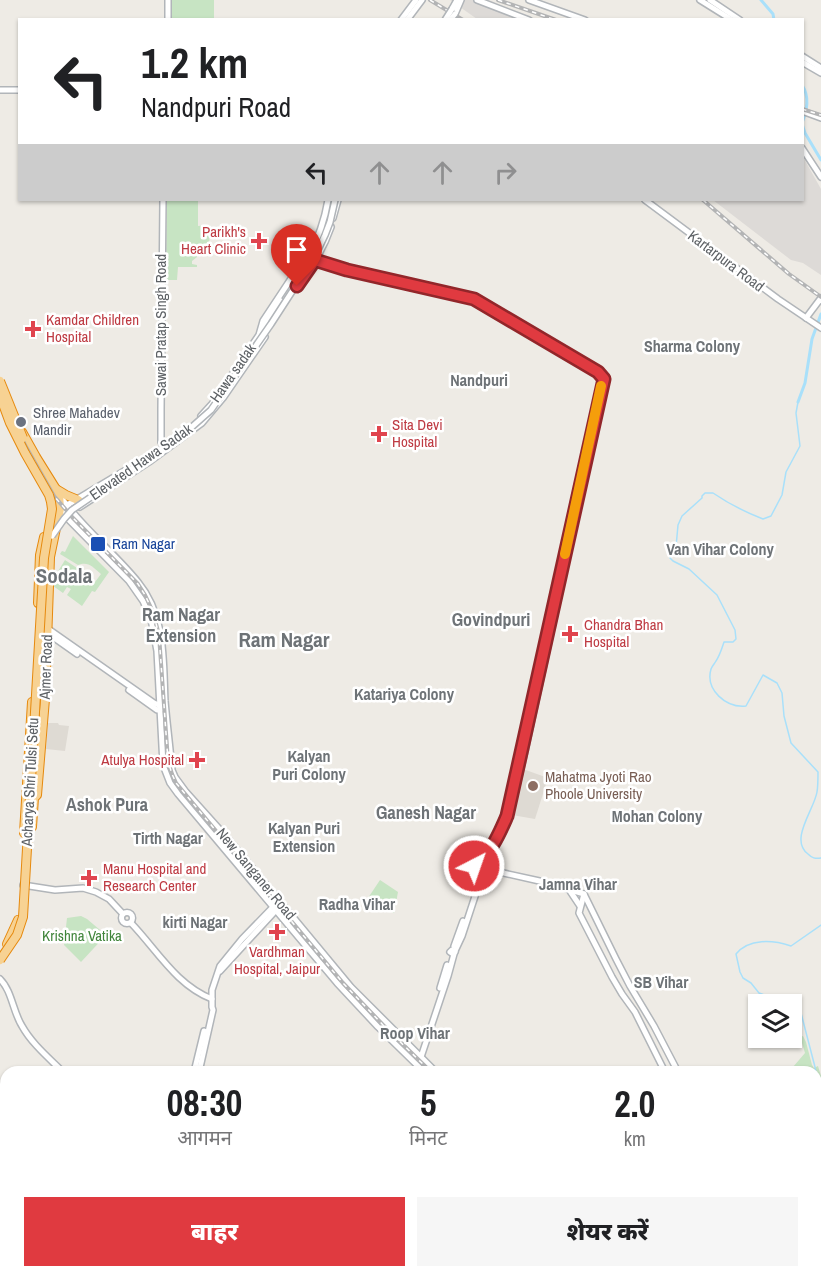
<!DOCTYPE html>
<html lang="hi">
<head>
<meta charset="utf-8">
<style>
	body { margin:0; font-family:"Archivo Narrow","Noto Sans Devanagari",sans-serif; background:#f6f6f6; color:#202124; height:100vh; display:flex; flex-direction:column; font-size:22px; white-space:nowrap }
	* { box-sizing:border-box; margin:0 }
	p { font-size:20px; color:#757577 }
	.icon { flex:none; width:33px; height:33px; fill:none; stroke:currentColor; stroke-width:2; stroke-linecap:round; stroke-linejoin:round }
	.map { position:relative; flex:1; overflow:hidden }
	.side { position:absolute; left:0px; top:1066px; width:822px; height:212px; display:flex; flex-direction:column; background:#fff; border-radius:18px 18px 0 0; box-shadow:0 2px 4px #0004 }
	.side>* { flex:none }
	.banner { position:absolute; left:18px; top:18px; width:786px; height:183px; border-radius:0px; box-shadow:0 2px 4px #0004; background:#fff; color:#202124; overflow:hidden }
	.controls { position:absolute; left:748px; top:994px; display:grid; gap:12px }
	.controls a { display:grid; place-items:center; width:54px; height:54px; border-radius:0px; background:#fff; box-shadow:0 2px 4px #0004; font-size:30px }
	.pin { position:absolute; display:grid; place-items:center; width:51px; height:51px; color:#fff; margin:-62px -26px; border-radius:50% 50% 50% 0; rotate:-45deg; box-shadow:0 0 6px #0007 }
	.pin .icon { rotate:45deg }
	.me { position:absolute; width:66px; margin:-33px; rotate:41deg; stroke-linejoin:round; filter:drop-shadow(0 0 4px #0008) }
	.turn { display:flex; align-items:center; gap:21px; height:126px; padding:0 24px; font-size:27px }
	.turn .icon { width:78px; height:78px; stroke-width:2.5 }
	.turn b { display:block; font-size:42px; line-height:51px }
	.lanes { display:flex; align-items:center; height:57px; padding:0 24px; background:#0003; justify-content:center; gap:30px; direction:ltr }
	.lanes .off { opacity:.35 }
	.eta { display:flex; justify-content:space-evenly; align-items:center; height:102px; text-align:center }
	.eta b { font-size:36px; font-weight:800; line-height:42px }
	.cta { display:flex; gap:12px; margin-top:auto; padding:12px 24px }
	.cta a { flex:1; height:69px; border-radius:0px; background:#e03a40; color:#fff; font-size:24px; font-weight:800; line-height:69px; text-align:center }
	.cta a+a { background:#f6f6f6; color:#202124 }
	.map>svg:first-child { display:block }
	.industrial { fill:#dddad7 }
	.education { fill:#dedad3 }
	.green { fill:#c7e4c3 }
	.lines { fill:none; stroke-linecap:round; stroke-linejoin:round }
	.stream { stroke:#a9e0fa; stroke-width:1.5 }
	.canal { stroke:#a9e0fa; stroke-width:3 }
	.secondary-casing { stroke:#b1b5b9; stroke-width:8 }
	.highway-casing { stroke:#e6890d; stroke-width:10 }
	.secondary { stroke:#fff; stroke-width:5 }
	.highway { stroke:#f7d293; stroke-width:8 }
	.rail-casing { stroke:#b3b4b5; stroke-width:4 }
	.rail { stroke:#fff; stroke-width:1.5; stroke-dasharray:4.5; stroke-linecap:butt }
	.secondary-bridge-casing { stroke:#b1b5b9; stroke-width:8; stroke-linecap:butt }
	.highway-bridge-casing { stroke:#e6890d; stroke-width:10; stroke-linecap:butt }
	.secondary-bridge { stroke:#fff; stroke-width:5 }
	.highway-bridge { stroke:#f7d293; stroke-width:8 }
	.route-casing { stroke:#92262a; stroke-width:15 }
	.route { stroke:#e03a40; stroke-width:10 }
	.slow { stroke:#f59e0b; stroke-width:10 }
	.health-dot { fill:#e0444e; stroke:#fff; stroke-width:2 }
	.worship-dot { fill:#6b7280; stroke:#fff; stroke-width:2 }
	.transit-dot { fill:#1a4fb4; stroke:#fff; stroke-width:2 }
	.education-dot { fill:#8d6e63; stroke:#fff; stroke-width:2 }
	.labels { text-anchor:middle; stroke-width:5; stroke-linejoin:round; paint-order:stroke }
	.health-label { font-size:15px; fill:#be3a42; stroke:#fff; text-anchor:start }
	.street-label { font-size:15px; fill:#5d6165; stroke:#fff }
	.worship-label { font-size:15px; fill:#5b616d; stroke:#fff; text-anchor:start }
	.transit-label { font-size:15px; fill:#164399; stroke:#fff; text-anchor:start }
	.education-label { font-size:15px; fill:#785e54; stroke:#fff; text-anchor:start }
	.park-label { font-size:15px; fill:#40853b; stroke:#fff }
	.neighbourhood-label { font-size:16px; font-weight:bold; fill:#6e7377; stroke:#fff }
	.quarter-label { font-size:18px; font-weight:bold; fill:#6e7377; stroke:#fff }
	.district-label { font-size:21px; font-weight:bold; fill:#6e7377; stroke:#fff }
</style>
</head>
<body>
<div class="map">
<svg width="821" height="1277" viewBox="0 0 821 1277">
	<rect width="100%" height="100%" fill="#eeebe5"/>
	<g class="industrial">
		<polygon points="450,0 472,0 525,19 477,19"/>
		<polygon points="803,157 821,189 821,275 803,263 791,260 713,200 802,200"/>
	</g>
	<g class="education">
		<polygon points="48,723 58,723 59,725 69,726 65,751 46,749"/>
		<polygon points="523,769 548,778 535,819 512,815"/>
	</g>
	<g class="green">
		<polygon points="172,0 214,0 214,19 171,19"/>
		<polygon points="167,200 198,200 198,226 210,225 209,250 199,249 195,254 197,257 192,261 192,264 197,265 197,267 178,267 177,280 166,280"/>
		<path d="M73,536L109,572L95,592L92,591L82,606L67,595L71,589L67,587L63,593L49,583L50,569L57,573L65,560L77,568L78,570L75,575L92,586L101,574C93,567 88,561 78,565L60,554L62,551L65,552Z"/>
		<polygon points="380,880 398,892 394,913 368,898"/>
		<polygon points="81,916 87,919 106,935 81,962 64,945 67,918"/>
		<polygon points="803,1036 806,1042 812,1065 814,1068 818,1066 821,1076 820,1100 816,1098 816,1072 791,1072 793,1067 805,1053 802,1043 798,1040 799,1037"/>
	</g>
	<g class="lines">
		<g class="stream">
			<path d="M798,402L796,413L800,446L786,472L782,495L771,516L763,519C745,512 729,504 713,493H705L702,496V498L682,516L678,525L676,547L670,558L673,561L689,569L717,595L735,630L736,639L733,642H724C722,648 720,655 716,661C715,663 712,666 711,669C705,690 726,708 746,706L763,675L777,683L782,693L784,716L791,743L818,772C818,779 818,786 817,792C814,810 789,840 808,854C812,858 815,859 821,858"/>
			<path d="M816,1109L818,1088L815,1067L801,1013L793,1003L772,998L759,993L751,983L743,978L740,972L736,954C749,938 773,940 791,946L821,925"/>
			<polyline points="816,1222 821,1221"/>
		</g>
		<g class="canal">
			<polyline points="761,0 773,14 774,20"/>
			<path d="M802,85C810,97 807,110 802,123"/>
			<polyline points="802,124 805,133 821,160"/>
			<polyline points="798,402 805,383 812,339 821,314"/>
		</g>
		<g class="secondary-casing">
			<g id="secondary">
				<polyline points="477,0 529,20"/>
				<polyline points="529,0 585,20"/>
				<polyline points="700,0 732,20"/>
				<polyline points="710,0 740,20"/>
				<polyline points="452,9 457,0"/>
				<polyline points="455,14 461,0"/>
				<polyline points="168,20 168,0"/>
				<polyline points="401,20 416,0"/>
				<polyline points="407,20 422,0"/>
				<polyline points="802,56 821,68"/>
				<polyline points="802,62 821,73"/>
				<polyline points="0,90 20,90"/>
				<polyline points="802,111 821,118"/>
				<polyline points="802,148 821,177"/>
				<polyline points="163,200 161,409 161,442 165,449"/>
				<polyline points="645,200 778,299 821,328"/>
				<polyline points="333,218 338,200"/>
				<polyline points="319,254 325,242 331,227"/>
				<polyline points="312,255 325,226 331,200"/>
				<polyline points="311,258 320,262 347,270 474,299 598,372 604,379"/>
				<polyline points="806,318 821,298"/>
				<polyline points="263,329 281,301"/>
				<polyline points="201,416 212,404 259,335 263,321 306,256"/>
				<path d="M60,496C82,528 114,552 138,582C166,616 163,659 165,701C167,724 170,747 172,770L175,777L186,792L230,841L351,987L436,1072"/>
				<polyline points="64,507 126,470"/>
				<polyline points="80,507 149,462 202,423 223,398 265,337"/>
				<polyline points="62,508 64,515 67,518 129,581 143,601 151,619 157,651 163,765 170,783 178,794 337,983 378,1027 424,1072"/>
				<polyline points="47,628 154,703 161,706"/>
				<polyline points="45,634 50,635 77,654"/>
				<polyline points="129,690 157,710 161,709"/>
				<polyline points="484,854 489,851 491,846"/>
				<circle cx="483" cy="864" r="9"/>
				<polyline points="490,858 491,852 509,819 525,751 604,388 604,379"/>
				<polyline points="490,870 544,882 584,894 616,959 630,986 654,1026 678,1072"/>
				<polyline points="476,883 478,872"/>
				<polyline points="23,885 55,890 83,888 96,892 109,899 123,914"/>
				<polyline points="568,888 580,906"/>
				<polyline points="584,894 579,913 612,977 622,994 635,1012 665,1072"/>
				<circle cx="127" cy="918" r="5.5"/>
				<path d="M131,923C157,950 176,985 212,999"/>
				<polyline points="454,946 463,921"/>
				<polygon points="452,950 455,952 453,954 450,952"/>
				<polyline points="455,951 462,936 481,878 484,873"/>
				<polyline points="220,971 278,908"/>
				<path d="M0,979C12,991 13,1012 22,1026C32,1044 49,1058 63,1072"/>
				<polyline points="440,988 447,965"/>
				<polyline points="421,1057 448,976 454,954"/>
				<polyline points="194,1072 204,1031"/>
				<polyline points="199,1072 213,1010 212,1007 212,990 220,966 242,939 274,906"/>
				<polyline points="626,1272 632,1277"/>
				<polyline points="640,1272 645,1277"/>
				<polyline points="766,1272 768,1277"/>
				<polyline points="771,1272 773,1277"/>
				<polyline points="152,1277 153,1272"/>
				<polyline points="156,1277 157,1272"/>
				<polyline points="343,1277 344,1272"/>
				<polyline points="519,1277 526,1272"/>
			</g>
		</g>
		<g class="highway-casing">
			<g id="highway">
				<polyline points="22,432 36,457 59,494 60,509 50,557 45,699 37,795 34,798 32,827"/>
				<polyline points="56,489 66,495 78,500"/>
				<polyline points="38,603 40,555 44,537"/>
				<polyline points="24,833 32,702"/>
				<polyline points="7,944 18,920"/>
			</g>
		</g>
		<use href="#secondary" class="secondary"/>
		<use href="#highway" class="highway"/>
		<g class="rail-casing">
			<g id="rail">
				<polyline points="430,0 463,20"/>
				<polyline points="498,0 556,20"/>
				<polyline points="802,109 821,115"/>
				<polyline points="703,200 789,274 821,297"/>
				<polyline points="0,386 25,445 54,496 73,518 138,584 145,595 153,612 159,635 168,761 172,774 176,783 343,983 383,1025 431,1072"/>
				<polyline points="635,1272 640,1277"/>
			</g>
		</g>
		<use href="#rail" class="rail"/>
		<g class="secondary-bridge-casing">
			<g id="secondary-bridge">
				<polyline points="445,20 452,9"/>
				<polyline points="450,20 455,14"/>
				<path d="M294,281C311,256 323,230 328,200"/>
				<polyline points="52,536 64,519 72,510 185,433 211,410 271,324 315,256 325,235 330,222 335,200"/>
			</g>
		</g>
		<g class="highway-bridge-casing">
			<g id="highway-bridge">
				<polyline points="0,381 23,438"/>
				<polyline points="0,396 10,423 25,453 49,495 51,502 52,509 44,558 23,917 17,935 0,960"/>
			</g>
		</g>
		<use href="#secondary-bridge" class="secondary-bridge"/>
		<use href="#highway-bridge" class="highway-bridge"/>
	</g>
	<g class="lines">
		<g class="route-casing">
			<path id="route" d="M297,286L315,260L347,270L474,299L598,372L604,379L507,816C503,825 494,847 487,852C480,858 475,854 474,866"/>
		</g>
		<use href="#route" class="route"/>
		<polyline class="slow" points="565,554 601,386"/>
	</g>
	<g class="health-dot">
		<path d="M256 232h6v6h6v6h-6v6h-6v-6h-6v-6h6z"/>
		<path d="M30 320h6v6h6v6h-6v6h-6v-6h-6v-6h6z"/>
		<path d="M376 425h6v6h6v6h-6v6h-6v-6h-6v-6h6z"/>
		<path d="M567 625h6v6h6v6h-6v6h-6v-6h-6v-6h6z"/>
		<path d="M194 751h6v6h6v6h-6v6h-6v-6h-6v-6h6z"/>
		<path d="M86 869h6v6h6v6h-6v6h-6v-6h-6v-6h6z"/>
		<path d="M274 923h6v6h6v6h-6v6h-6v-6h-6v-6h6z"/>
	</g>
	<circle class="worship-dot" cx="21" cy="422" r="6"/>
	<rect class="transit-dot" x="90" y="536" width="16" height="16" rx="3"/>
	<circle class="education-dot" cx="533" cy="786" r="6"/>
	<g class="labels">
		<g class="health-label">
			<text x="246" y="237" text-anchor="end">Parikh's<tspan x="246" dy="17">Heart Clinic</tspan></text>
			<text x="46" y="325">Kamdar Children<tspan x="46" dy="17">Hospital</tspan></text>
			<text x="392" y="430">Sita Devi<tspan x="392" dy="17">Hospital</tspan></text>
			<text x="584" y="630">Chandra Bhan<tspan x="584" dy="17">Hospital</tspan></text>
			<text x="184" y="765" text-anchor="end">Atulya Hospital</text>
			<text x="103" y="874">Manu Hospital and<tspan x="103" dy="17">Research Center</tspan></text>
			<text x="277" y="957" text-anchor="middle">Vardhman<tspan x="277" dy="17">Hospital, Jaipur</tspan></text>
		</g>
		<g class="street-label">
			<text transform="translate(726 261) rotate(37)" y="5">Kartarpura Road</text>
			<text transform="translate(161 325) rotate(-90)" y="5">Sawai Pratap Singh Road</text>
			<text transform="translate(233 373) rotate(-55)" y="5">Hawa sadak</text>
			<text transform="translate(141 462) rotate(-35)" y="5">Elevated Hawa Sadak</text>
			<text transform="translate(46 667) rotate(-88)" y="5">Ajmer Road</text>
			<text transform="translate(30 782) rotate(-87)" y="5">Acharya Shri Tulsi Setu</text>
			<text transform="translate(256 874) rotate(50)" y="5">New Sanganer Road</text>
		</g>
		<g class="worship-label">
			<text x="33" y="418">Shree Mahadev<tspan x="33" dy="17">Mandir</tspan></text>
		</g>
		<g class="transit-label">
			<text x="112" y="549">Ram Nagar</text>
		</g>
		<g class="education-label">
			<text x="545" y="782">Mahatma Jyoti Rao<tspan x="545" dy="17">Phoole University</tspan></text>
		</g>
		<g class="park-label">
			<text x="82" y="941">Krishna Vatika</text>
		</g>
		<g class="neighbourhood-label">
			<text x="692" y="352">Sharma Colony</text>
			<text x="479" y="386">Nandpuri</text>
			<text x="720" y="555">Van Vihar Colony</text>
			<text x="404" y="700">Katariya Colony</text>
			<text x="309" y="762">Kalyan<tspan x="309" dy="18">Puri Colony</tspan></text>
			<text x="657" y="822">Mohan Colony</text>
			<text x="304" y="834">Kalyan Puri<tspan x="304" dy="18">Extension</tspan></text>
			<text x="168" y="844">Tirth Nagar</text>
			<text x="578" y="890">Jamna Vihar</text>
			<text x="357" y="910">Radha Vihar</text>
			<text x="195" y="928">kirti Nagar</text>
			<text x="661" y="988">SB Vihar</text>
			<text x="415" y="1039">Roop Vihar</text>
		</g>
		<g class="quarter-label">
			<text x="181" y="621">Ram Nagar<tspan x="181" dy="21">Extension</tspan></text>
			<text x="491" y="626">Govindpuri</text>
			<text x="107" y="811">Ashok Pura</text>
			<text x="426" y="819">Ganesh Nagar</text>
		</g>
		<g class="district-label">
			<text x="64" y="583">Sodala</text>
			<text x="284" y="647">Ram Nagar</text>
		</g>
	</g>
</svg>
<div class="controls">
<a><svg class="icon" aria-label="layers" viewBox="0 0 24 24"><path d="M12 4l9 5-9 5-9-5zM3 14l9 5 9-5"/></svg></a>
</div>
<div class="pin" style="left:297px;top:286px;background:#d93025"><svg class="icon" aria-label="arrive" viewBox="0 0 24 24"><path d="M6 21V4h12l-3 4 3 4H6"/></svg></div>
<svg class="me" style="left:474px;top:866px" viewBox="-20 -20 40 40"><circle r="17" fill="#e03a40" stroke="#fff" stroke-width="3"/><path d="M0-11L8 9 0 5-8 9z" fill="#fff"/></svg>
<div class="banner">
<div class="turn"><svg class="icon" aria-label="left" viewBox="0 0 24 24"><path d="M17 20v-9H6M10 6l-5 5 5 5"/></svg><div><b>1.2 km</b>Nandpuri Road</div></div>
<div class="lanes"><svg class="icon" aria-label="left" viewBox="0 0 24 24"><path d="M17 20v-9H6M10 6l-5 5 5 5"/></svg><svg class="icon off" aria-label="ahead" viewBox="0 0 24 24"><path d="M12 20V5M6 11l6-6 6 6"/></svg><svg class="icon off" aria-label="ahead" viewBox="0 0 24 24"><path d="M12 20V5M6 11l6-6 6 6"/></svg><svg class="icon off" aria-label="right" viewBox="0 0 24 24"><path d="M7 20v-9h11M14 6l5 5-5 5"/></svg></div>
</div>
<section class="side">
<div class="eta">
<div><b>08:30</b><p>आगमन</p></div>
<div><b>5</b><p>मिनट</p></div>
<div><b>2.0</b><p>km</p></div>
</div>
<div class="cta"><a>बाहर</a><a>शेयर करें</a></div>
</section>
</div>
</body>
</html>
